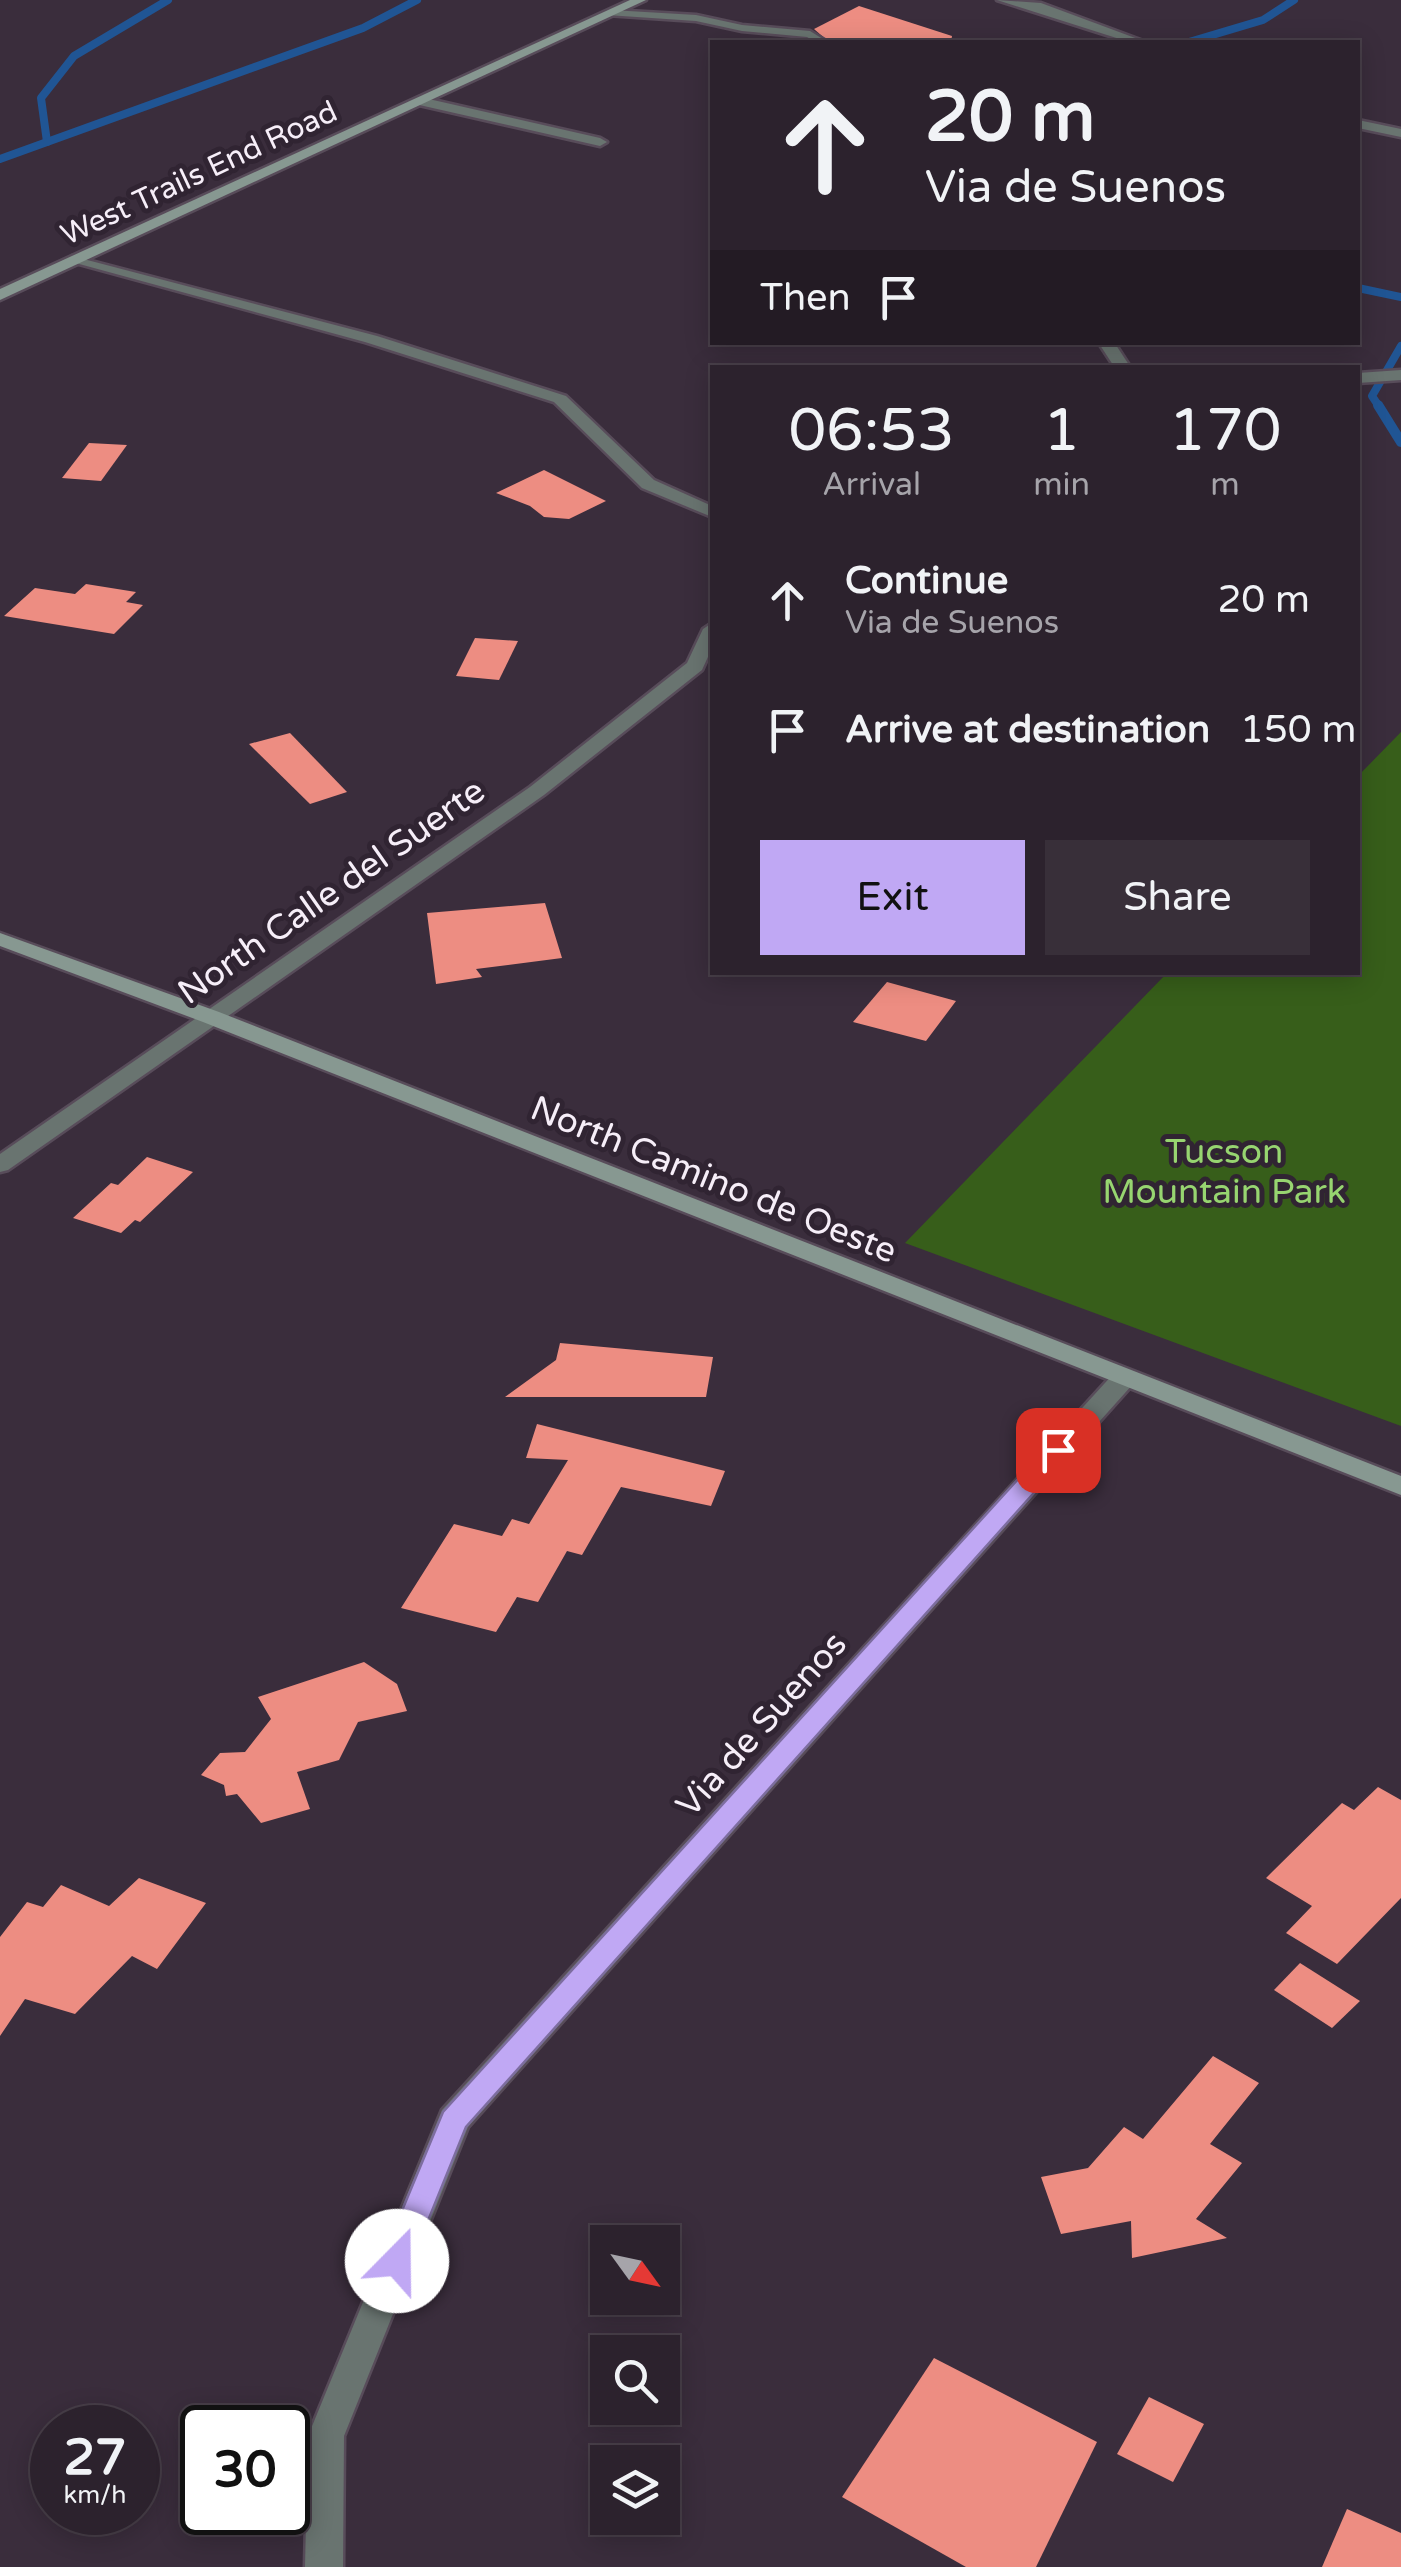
<!DOCTYPE html>
<html lang="en">
<head>
<meta charset="utf-8">
<style>
	body { margin:0; font-family:"Varela Round",sans-serif; background:#382f39; color:#f1f3f6; height:100vh; display:flex; flex-direction:column; font-size:38px; white-space:nowrap }
	* { box-sizing:border-box; margin:0 }
	p { font-size:32px; color:#a6a4aa }
	.icon { flex:none; width:55px; height:55px; fill:none; stroke:currentColor; stroke-width:2; stroke-linecap:round; stroke-linejoin:round }
	.map { position:relative; flex:1; overflow:hidden }
	.sheet { position:absolute; left:710px; top:365px; width:650px; height:610px; display:flex; flex-direction:column; background:#2c222d; border-radius:0px; box-shadow:0 5px 25px #0003,0 0 0 2px #483f49 }
	.sheet>* { flex:none }
	.hud { position:absolute; left:710px; top:40px; width:650px; height:305px; border-radius:0px; box-shadow:0 5px 25px #0003,0 0 0 2px #483f49; background:#2c222d; color:#f1f3f6; overflow:hidden }
	.needle { width:65px; rotate:123deg }
	.controls { position:absolute; left:590px; top:2225px; display:grid; gap:20px }
	.controls a { display:grid; place-items:center; width:90px; height:90px; border-radius:0px; background:#2c222d; box-shadow:0 5px 25px #0003,0 0 0 2px #483f49; font-size:50px }
	.speed { position:absolute; left:30px; top:2405px; display:flex; gap:20px; font-size:50px; font-weight:700; text-align:center }
	.speed>* { display:grid; place-content:center; width:130px; height:130px; border-radius:50%; background:#2c222d; box-shadow:0 5px 25px #0003,0 0 0 2px #483f49; line-height:1 }
	.speed small { font-size:25px; font-weight:400 }
	.speed .limit { border:5px solid #111; border-radius:15px; background:#fff; color:#111 }
	.pin { position:absolute; display:grid; place-items:center; width:85px; height:85px; color:#fff; margin:-42px; border-radius:20px; box-shadow:0 5px 15px #0006 }
	.me { position:absolute; width:110px; margin:-55px; rotate:22deg; stroke-linejoin:round; filter:drop-shadow(0 0 8px #0008) }
	.turn { display:flex; align-items:center; gap:35px; height:210px; padding:0 50px; font-size:45px }
	.turn .icon { width:130px; height:130px; stroke-width:2.5 }
	.turn b { display:block; font-size:70px; line-height:85px }
	.then { display:flex; align-items:center; height:95px; padding:0 50px; background:#0003; gap:20px; font-size:38px }
	.eta { display:flex; justify-content:space-evenly; align-items:center; height:170px; text-align:center }
	.eta b { font-size:60px; font-weight:600; line-height:70px }
	.cta { display:flex; gap:20px; margin-top:auto; padding:20px 50px }
	.cta a { flex:1; height:115px; border-radius:0px; background:#c0a8f4; color:#111; font-size:40px; font-weight:600; line-height:115px; text-align:center }
	.cta a+a { background:#382f39; color:#f1f3f6 }
	ul { padding:0; list-style:none }
	li { display:flex; align-items:center; gap:30px; height:130px; padding:0 50px }
	li div { flex:1 }
	li b { display:block; font-size:38px }
	li em { font-style:normal }
	.map>svg:first-child { display:block }
	.green { fill:#375e1a }
	.lines { fill:none; stroke-linecap:round; stroke-linejoin:round }
	.stream-far1 { stroke:#205594; stroke-width:8 }
	.stream { stroke:#205594; stroke-width:10 }
	.building { fill:#ed8d82 }
	.lane-casing { stroke:#584c5a; stroke-width:5 }
	.street-casing { stroke:#584c5a; stroke-width:5 }
	.secondary-casing { stroke:#584c5a; stroke-width:5 }
	.lane { fill:#697470; fill-rule:evenodd }
	.street { fill:#697470; fill-rule:evenodd }
	.secondary { fill:#879891; fill-rule:evenodd }
	.route { fill:#c0a8f4; stroke:#7d6d9f; stroke-width:2.5 }
	.labels { text-anchor:middle; stroke-width:10; stroke-linejoin:round; paint-order:stroke }
	.far-street-label { font-size:30px; fill:#f6eef8; stroke:#302432 }
	.street-label { font-size:35px; fill:#f6eef8; stroke:#302432 }
	.park-label { font-size:35px; fill:#97d570; stroke:#302432 }
</style>
</head>
<body>
<div class="map">
<svg width="1401" height="2567" viewBox="0 0 1401 2567">
	<rect width="100%" height="100%" fill="#3a2d3c"/>
	<polygon class="green" points="1401,732 1401,1426 905,1243 1167,973 1358,972 1358,776"/>
	<g class="lines">
		<g class="stream-far1">
			<polyline points="1189,42 1263,20 1294,0"/>
			<polyline points="47,142 41,98 74,56 168,0"/>
			<polyline points="0,159 363,28 417,0"/>
			<polyline points="1358,288 1401,297"/>
			<polyline points="1380,408 1372,396 1401,346"/>
		</g>
		<polyline class="stream" points="1378,405 1401,442"/>
	</g>
	<g class="building">
		<polygon points="859,6 952,36 951,42 829,42 814,29"/>
		<polygon points="89,443 127,445 101,481 62,478"/>
		<polygon points="544,470 606,501 569,519 544,517 530,506 496,493"/>
		<polygon points="86,584 136,592 126,602 143,605 114,634 4,616 35,588 75,594"/>
		<polygon points="475,638 518,641 499,680 456,676"/>
		<polygon points="290,733 347,792 310,804 249,744"/>
		<polygon points="545,903 562,958 476,969 482,977 436,984 427,913"/>
		<polygon points="887,982 956,1001 926,1041 853,1022"/>
		<polygon points="147,1157 193,1172 140,1222 135,1220 121,1233 73,1218 111,1183 118,1185"/>
		<polygon points="560,1343 713,1357 706,1397 505,1397 556,1360"/>
		<polygon points="537,1424 725,1471 711,1506 621,1487 582,1555 567,1551 538,1602 517,1597 496,1632 401,1608 454,1524 502,1536 512,1519 529,1524 568,1460 526,1458"/>
		<polygon points="364,1662 397,1684 407,1711 358,1722 339,1760 297,1772 310,1809 261,1823 237,1794 226,1796 224,1785 201,1775 220,1753 245,1752 271,1719 258,1697"/>
		<polygon points="1378,1787 1401,1800 1401,1898 1337,1964 1286,1933 1312,1906 1266,1878 1342,1803 1354,1810"/>
		<polygon points="139,1878 206,1903 157,1969 132,1956 75,2014 25,1999 0,2036 0,1937 27,1902 43,1907 61,1885 109,1906"/>
		<polygon points="1300,1963 1360,2001 1332,2028 1274,1990"/>
		<polygon points="1213,2056 1259,2083 1210,2144 1242,2163 1196,2219 1227,2238 1132,2258 1131,2221 1061,2234 1041,2177 1088,2168 1124,2127 1143,2139"/>
		<polygon points="934,2358 1097,2442 1036,2567 966,2567 842,2497"/>
		<polygon points="1149,2397 1204,2424 1173,2482 1117,2454"/>
		<polygon points="1347,2509 1401,2533 1401,2567 1322,2567"/>
	</g>
	<g class="lines">
		<g class="lane-casing">
			<polygon id="lane" points="611,10 696,15 742,25 810,31 826,41 816,42 807,37 742,31 696,21 607,15"/>
		</g>
		<g class="street-casing">
			<g id="street">
				<polygon points="997,0 1041,3 1146,42 1129,42"/>
				<polygon points="420,97 600,138 607,142 600,146 415,104 413,101"/>
				<polygon points="1358,120 1401,129 1401,137 1358,128"/>
				<polygon points="72,256 377,336 566,396 654,480 712,506 712,517 642,488 554,402 365,342 72,262"/>
				<polygon points="1098,342 1114,342 1131,368 1115,368"/>
				<polygon points="1401,370 1401,380 1358,383 1358,373"/>
				<polygon points="712,623 712,648 702,670 544,795 8,1170 0,1172 0,1154 530,787 687,663 703,629"/>
				<polygon points="1124,1370 1133,1372 1137,1378 1133,1384 468,2127 344,2436 343,2567 305,2567 308,2436 442,2110 1115,1372"/>
			</g>
		</g>
		<g class="secondary-casing">
			<g id="secondary">
				<polygon points="630,0 646,0 0,300 0,289"/>
				<polygon points="0,933 219,1012 1401,1476 1401,1495 203,1022 0,946"/>
			</g>
		</g>
		<use href="#lane" class="lane"/>
		<use href="#street" class="street"/>
		<use href="#secondary" class="secondary"/>
	</g>
	<polygon class="route" points="1058,1443 1070,1450 1067,1456 466,2127 408,2270 397,2274 386,2270 381,2261 443,2112 1049,1445"/>
	<g class="labels">
		<g class="far-street-label">
			<text transform="translate(199 173) rotate(-25)" y="10">West Trails End Road</text>
		</g>
		<g class="street-label">
			<text transform="translate(331 891) rotate(-35)" y="12">North Calle del Suerte</text>
			<text transform="translate(714 1179) rotate(22)" y="12">North Camino de Oeste</text>
			<text transform="translate(761 1724) rotate(-48)" y="12">Via de Suenos</text>
		</g>
		<g class="park-label">
			<text x="1224" y="1163">Tucson<tspan x="1224" dy="40">Mountain Park</tspan></text>
		</g>
	</g>
</svg>
<div class="controls">
<a><svg class="needle" viewBox="-14 -14 28 28"><path d="M0-13l5 13h-10z" fill="#e53935"/><path d="M0 13l5-13h-10z" fill="#a6a4aa"/></svg></a>
<a><svg class="icon" aria-label="search" viewBox="0 0 24 24"><circle cx="10" cy="10" r="6"/><path d="M15 15l6 6"/></svg></a>
<a><svg class="icon" aria-label="layers" viewBox="0 0 24 24"><path d="M12 4l9 5-9 5-9-5zM3 14l9 5 9-5"/></svg></a>
</div>
<div class="speed"><div>27<small>km/h</small></div><div class="limit">30</div></div>
<div class="pin" style="left:1058px;top:1450px;background:#d93025"><svg class="icon" aria-label="arrive" viewBox="0 0 24 24"><path d="M6 21V4h12l-3 4 3 4H6"/></svg></div>
<svg class="me" style="left:397px;top:2261px" viewBox="-20 -20 40 40"><circle r="19" fill="#fff"/><path d="M0-13L10 11 0 6-10 11z" fill="#c0a8f4"/></svg>
<div class="hud">
<div class="turn"><svg class="icon" aria-label="ahead" viewBox="0 0 24 24"><path d="M12 20V5M6 11l6-6 6 6"/></svg><div><b>20 m</b>Via de Suenos</div></div>
<div class="then">Then<svg class="icon" aria-label="arrive" viewBox="0 0 24 24"><path d="M6 21V4h12l-3 4 3 4H6"/></svg></div>
</div>
<section class="sheet">
<div class="eta">
<div><b>06:53</b><p>Arrival</p></div>
<div><b>1</b><p>min</p></div>
<div><b>170</b><p>m</p></div>
</div>
<ul>
<li><svg class="icon" aria-label="ahead" viewBox="0 0 24 24"><path d="M12 20V5M6 11l6-6 6 6"/></svg><div><b>Continue</b><p>Via de Suenos</p></div><em>20 m</em></li>
<li><svg class="icon" aria-label="arrive" viewBox="0 0 24 24"><path d="M6 21V4h12l-3 4 3 4H6"/></svg><div><b>Arrive at destination</b></div><em>150 m</em></li>
</ul>
<div class="cta"><a>Exit</a><a>Share</a></div>
</section>
</div>
</body>
</html>
